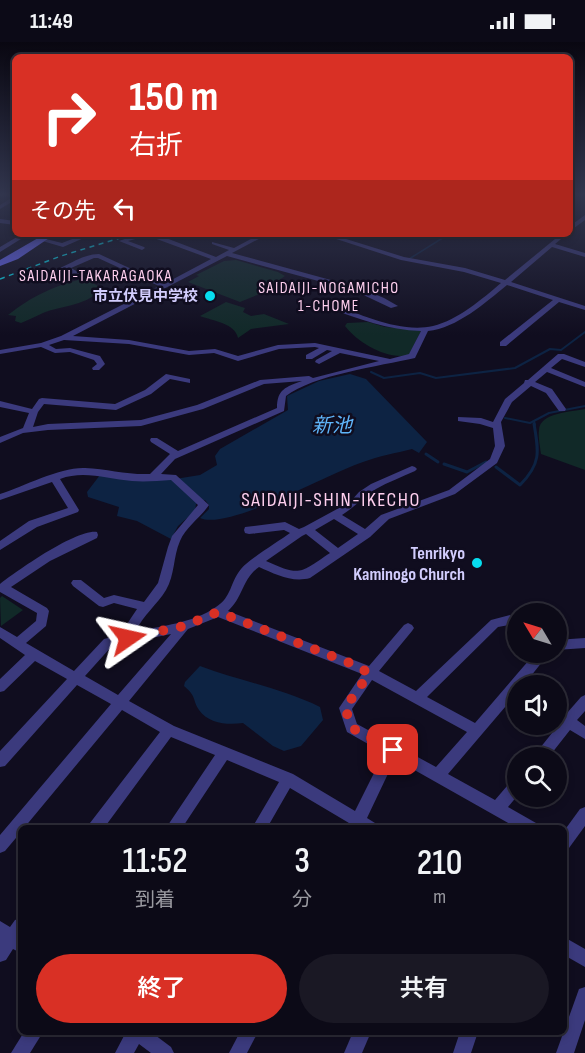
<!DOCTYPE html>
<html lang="ja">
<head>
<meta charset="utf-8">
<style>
	body { margin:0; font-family:"Sofia Sans Condensed","Noto Sans JP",sans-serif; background:#1a1824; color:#f1f3f6; height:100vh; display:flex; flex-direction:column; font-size:22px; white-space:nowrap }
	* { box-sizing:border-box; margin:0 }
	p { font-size:20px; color:#9a9aa1 }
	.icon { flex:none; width:33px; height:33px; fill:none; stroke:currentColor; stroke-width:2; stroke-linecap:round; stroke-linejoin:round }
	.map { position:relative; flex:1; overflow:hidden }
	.drawer { position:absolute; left:18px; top:783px; width:549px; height:210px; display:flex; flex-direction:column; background:#0c0a17; border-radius:9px; box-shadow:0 3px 9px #0003,0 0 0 2px #2c2b36 }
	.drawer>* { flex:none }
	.hud { position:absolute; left:12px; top:12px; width:561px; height:183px; border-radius:9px; box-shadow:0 3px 9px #0003,0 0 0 2px #2c2b36; background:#d93025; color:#fff; overflow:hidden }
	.needle { width:39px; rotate:308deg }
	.tools { position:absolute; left:507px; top:561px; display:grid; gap:12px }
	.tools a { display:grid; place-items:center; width:60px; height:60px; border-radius:50%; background:#0c0a17; box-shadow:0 3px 9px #0003,0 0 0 2px #2c2b36; font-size:30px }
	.pin { position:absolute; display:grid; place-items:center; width:51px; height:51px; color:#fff; margin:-26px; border-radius:12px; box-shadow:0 3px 9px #0006 }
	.me { position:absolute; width:66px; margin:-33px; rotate:79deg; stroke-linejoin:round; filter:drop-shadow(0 0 4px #0008) }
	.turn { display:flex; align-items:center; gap:21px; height:126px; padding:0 18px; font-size:27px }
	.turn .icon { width:78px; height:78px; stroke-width:2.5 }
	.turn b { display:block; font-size:42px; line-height:51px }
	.then { display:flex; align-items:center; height:57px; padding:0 18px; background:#0003; gap:12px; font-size:22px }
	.eta { display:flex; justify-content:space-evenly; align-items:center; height:102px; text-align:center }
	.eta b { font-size:36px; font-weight:600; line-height:42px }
	.action { display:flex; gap:12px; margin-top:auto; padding:12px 18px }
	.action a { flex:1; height:69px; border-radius:36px; background:#d93025; color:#fff; font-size:24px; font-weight:600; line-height:69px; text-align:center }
	.action a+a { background:#1a1824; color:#f1f3f6 }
	.status { display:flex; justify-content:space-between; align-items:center; height:42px; padding:0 30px; background:#0c0a17; direction:ltr }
	.status svg { height:16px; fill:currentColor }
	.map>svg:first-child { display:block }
	.green { fill:#112928 }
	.water { fill:#0d2343 }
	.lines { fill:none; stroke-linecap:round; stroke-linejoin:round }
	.stream-far2 { stroke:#0d2343; stroke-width:1.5 }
	.stream-far1 { stroke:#0d2343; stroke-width:2 }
	.stream { stroke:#0d2343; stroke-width:3 }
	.street { fill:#3b3a7d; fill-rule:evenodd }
	.secondary { fill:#6867fa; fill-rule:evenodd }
	.rail { stroke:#07ddef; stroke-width:1.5; stroke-dasharray:5 4.5; stroke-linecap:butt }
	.route { stroke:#d93025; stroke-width:10; stroke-dasharray:0 18 }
	.poi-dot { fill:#07ddef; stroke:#100d1f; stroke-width:2 }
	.labels { text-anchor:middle; stroke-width:5; stroke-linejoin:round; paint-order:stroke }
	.far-poi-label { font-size:15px; font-weight:bold; fill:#d2cdfd; stroke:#100d1f; text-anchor:end }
	.far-neighbourhood-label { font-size:16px; letter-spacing:1.5px; fill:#fecfee; stroke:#100d1f }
	.poi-label { font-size:18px; font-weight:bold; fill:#d2cdfd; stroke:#100d1f; text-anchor:end }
	.water-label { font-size:20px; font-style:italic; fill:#5fb5fa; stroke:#100d1f }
	.neighbourhood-label { font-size:20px; letter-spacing:1.5px; fill:#fecfee; stroke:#100d1f }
</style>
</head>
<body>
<div class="status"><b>11:49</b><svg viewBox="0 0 49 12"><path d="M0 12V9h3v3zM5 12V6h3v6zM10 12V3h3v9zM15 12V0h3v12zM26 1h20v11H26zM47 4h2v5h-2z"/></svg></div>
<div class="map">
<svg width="585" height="1011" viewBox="0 0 585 1011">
	<rect width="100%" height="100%" fill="#100d1f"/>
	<g class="green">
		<polygon points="236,218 278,230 285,234 257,253 240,260 188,240 199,234 196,233 224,219"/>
		<path d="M81,237L88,238L101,246C91,263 60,264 43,271C36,274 29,278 21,281L15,279L16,274L8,273C34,253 50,246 81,237Z"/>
		<path d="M226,260L245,266L243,270L251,274L264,272L289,282L251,287L238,296C235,281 213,279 200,274Z"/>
		<path d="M368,280L385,285L422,287L409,313C387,318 358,301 345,284L347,281Z"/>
		<path d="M585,367V428L541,412C540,404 538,395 539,388C540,370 572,370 585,367Z"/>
		<polygon points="2,554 23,568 1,584 0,556"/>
	</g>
	<g class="water">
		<path d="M350,332L366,337L427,400L419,411L412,407C396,411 379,414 363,420C331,430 228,489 200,476L209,467V463L205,458L196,462L195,469L178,484L171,497L137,479L117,474L119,465L88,455L87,450L100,433L169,438L200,433L217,423L215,414L220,407L288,368L287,354L319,339Z"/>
		<path d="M200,624C240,639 281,646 320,665L323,678L301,704L284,709L273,704L243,681C228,683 209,682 199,668C192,657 197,655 184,644L185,640Z"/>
	</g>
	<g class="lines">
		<polyline class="stream-far2" points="409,217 449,192"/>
		<g class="stream-far1">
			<polyline points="371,330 384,336 420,331 436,336 515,326 550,307 561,308 585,290"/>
			<polyline points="505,376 530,381 549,371 585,364"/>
			<polyline points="534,379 535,383"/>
		</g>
		<g class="stream">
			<polyline points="426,412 438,420"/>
			<polyline points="444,422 467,430 486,420"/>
			<path d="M496,425L520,443C541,422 539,410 534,382"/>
		</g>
		<g class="street">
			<polygon points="0,152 4,152 0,154"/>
			<polygon points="15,154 15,158 0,167 0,163"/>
			<polygon points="585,173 585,178 570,189 570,184"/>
			<polygon points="0,177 15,179 15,183 0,181"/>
			<polygon points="22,192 29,192 0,210 0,205"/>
			<polygon points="85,192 93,192 63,205 39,198 42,196 62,201"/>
			<path d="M139,192L158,193L216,215L229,208L212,202V200L234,206L260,192H268L232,211L360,246L384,256L398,264L391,266L355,249L227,214L73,294L129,298L189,309L215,307L238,314L278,303L315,301L390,317L409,312L421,289C388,288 359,277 328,266V262H334C363,274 401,291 433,284C458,278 482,257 501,241L464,230L401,218L321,192H330L404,215L465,226L505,238L555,197L540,192L558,194L560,192H567L555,202L585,211V215L552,205L511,240L585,264V268L559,260L506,304H500V300L553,258L507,243C485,261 457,286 428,289L415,316C380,324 313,333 286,354L284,369L175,417L161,432L176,433L209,463C200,476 186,485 180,499C173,515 175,533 166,548C157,563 143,573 136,589C162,584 193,581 216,565C232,555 230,540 241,527C248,518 279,499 290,491L284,488L249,492L245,491L244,488L245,485L285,480L299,487L304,485L350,460L359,450L371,442L412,424L415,425L417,427L415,429C402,435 388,440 376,447C364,454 355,465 342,473L365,487L381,473L449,448L490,417L495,404L493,386L480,382L458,379V375L481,376L493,380L505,357L524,341L525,338H528L558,312H564L585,320V325L562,317L551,326L585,340V345L547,330L535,340L552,347L566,367L565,369H559L546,351L531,344L512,360L501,380L505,404L497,421L455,452L389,477L370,495L310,536C292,541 275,532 259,525C242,537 243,556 228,569L369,624L404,583L408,581L412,583L414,586L412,589L379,629L416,649L491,578L510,573L518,577V588L509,583L498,585L427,655L475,681L536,610H550L523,644H518V650L448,732L495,758L513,737L518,736V753L508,765L536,781L538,786H517L395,717L367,776L375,781L377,786H347L349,781L290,746L267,786H252L279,740L227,718L182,786H166L215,713L171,695L104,786H88L90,781L160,690L122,668L24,786H21V790L5,809L0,811V793L111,662L77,643L5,724L0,725V709L67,637L35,619L4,649L0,650V637L25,613L0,596V585L17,595L36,579L37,571L0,550V542C17,529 76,487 97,490L98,493L97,496L50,519L11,545L47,566L49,569L46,584L26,601L74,629L104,597L123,592L129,579L137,567L114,561L103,565L99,564L73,544L71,541L73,538H81L104,556L114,553L144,560L158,541L168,505L172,494L198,463L171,438C158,439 144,440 132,439C107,437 84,428 60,437L79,468L78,470L37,485L0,508V499L29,479L68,466L52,440L0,458V452C25,444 60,425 85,426C107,427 128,433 150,432L170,412L151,400L150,398L151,396H157L178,409L277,366C277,347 286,345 302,339L264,342L203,367L141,384L48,388L23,391L0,401V395L23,386L29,371L0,365V359L32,367L39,357L42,356L115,362L145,348L166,332L190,337V341L170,337L151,352L116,368L44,362L38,370L33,385L48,382L141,378L197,363L260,338L309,334L313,336L379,319L340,311L319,322L315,320L316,318L332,309L327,308L312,317H306V313L319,306L315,305L279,307L238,319L214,311L189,313L129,302L64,298L49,303L56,307L70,306L100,314L105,322L99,328H93L92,326L97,322L94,318L70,310L55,311L41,305L0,312V308L41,301L61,294L159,244L98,216H94L71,226L87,235V237H83L65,229L55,233L47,232V230C65,227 80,212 99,212L164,242L211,217L154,196L146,194L128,199L144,205L145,206L142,208L119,199ZM334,477L358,492L338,506L315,488ZM306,492L330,511C300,531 301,535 266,519L302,494ZM218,575L362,632L339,666L347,690L384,711L355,769L293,732L174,684L129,659L188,587ZM171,592L118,653L85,634L112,604ZM372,638L467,690L436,725L357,682L352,667Z"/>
			<polygon points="585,596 585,606 556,608 556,598"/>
			<polygon points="585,653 585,669 577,678 585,684 585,697 570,688 548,716 532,716 560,681 556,679 556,665 567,671 581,655"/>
			<polygon points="585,765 585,784 569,806 564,808 564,789 580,767"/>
			<polygon points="21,876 21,911 13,907 6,918 0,920 0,879 10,885 15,878"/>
			<polygon points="564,895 585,907 585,925 564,913"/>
			<polygon points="585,945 585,978 574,1011 556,1011 579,947"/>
			<polygon points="24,990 43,990 30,1011 11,1011"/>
			<polygon points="126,990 151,990 171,1005 174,1011 151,1011 139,1002 134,1011 115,1011"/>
			<polygon points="240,990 258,990 247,1011 229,1011"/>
			<polygon points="353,990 371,990 362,1011 344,1011"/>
			<polygon points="460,990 478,990 471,1011 453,1011"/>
		</g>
		<polygon class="secondary" points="45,192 55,192 18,217 0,224 0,218"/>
		<polyline class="rail" points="0,237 61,214 133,192"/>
	</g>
	<linearGradient id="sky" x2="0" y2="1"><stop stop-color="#090711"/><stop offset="0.52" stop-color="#31354d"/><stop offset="1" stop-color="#31354d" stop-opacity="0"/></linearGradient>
	<rect width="585" height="293" fill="url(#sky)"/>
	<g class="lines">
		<polyline class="route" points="128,596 184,584 218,570 360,625 369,632 345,666 352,686 393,708"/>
	</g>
	<g class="poi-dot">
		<circle cx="210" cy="254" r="6"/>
		<circle cx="477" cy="521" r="6"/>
	</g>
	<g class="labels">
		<g class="far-poi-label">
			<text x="198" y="259">市立伏見中学校</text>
		</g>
		<g class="far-neighbourhood-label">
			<text x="96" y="239">SAIDAIJI-TAKARAGAOKA</text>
			<text x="329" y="251">SAIDAIJI-NOGAMICHO<tspan x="329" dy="18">1-CHOME</tspan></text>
		</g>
		<g class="poi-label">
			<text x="465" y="517">Tenrikyo<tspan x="465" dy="21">Kaminogo Church</tspan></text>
		</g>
		<g class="water-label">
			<text x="332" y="390">新池</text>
		</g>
		<g class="neighbourhood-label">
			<text x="331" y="464">SAIDAIJI-SHIN-IKECHO</text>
		</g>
	</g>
</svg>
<div class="tools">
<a><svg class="needle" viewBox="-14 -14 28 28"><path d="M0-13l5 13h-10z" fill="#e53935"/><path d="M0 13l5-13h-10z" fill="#9a9aa1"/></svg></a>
<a><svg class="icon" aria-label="sound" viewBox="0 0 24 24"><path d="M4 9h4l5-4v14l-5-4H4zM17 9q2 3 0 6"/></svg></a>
<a><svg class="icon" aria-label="search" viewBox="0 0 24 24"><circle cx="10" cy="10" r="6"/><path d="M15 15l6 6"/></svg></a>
</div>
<div class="pin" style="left:393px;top:708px;background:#d93025"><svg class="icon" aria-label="arrive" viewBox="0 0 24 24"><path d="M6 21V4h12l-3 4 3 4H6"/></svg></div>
<svg class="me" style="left:128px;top:596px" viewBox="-20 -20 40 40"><path d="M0-17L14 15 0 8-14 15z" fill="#d93025" stroke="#fff" stroke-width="4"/></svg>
<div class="hud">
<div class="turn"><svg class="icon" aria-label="right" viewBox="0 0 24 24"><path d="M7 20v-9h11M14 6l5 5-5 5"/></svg><div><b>150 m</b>右折</div></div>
<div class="then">その先<svg class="icon" aria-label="left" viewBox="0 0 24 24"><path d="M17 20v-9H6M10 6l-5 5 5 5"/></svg></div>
</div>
<section class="drawer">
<div class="eta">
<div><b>11:52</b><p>到着</p></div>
<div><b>3</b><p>分</p></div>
<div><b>210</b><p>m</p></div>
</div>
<div class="action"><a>終了</a><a>共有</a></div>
</section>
</div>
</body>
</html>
